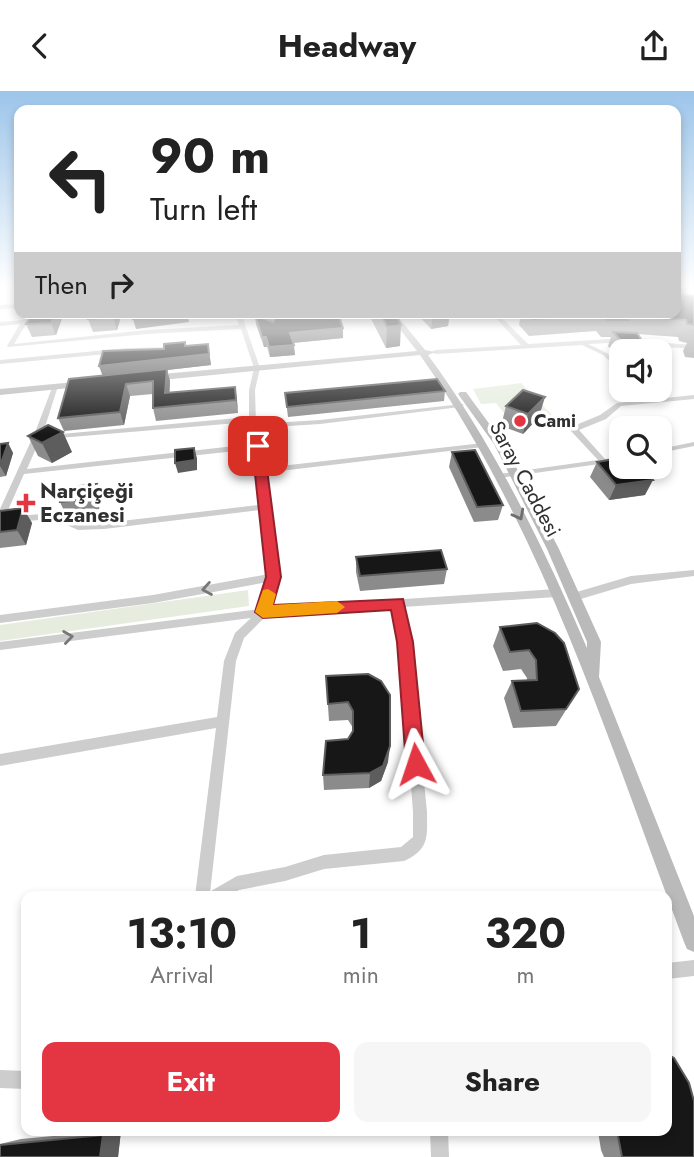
<!DOCTYPE html>
<html lang="en">
<head>
<meta charset="utf-8">
<style>
	body { margin:0; font-family:Jost,sans-serif; background:#f6f6f6; color:#222; height:100vh; display:flex; flex-direction:column; font-size:26px; white-space:nowrap }
	* { box-sizing:border-box; margin:0 }
	p { font-size:23px; color:#767676 }
	.icon { flex:none; width:38px; height:38px; fill:none; stroke:currentColor; stroke-width:2; stroke-linecap:round; stroke-linejoin:round }
	.map { position:relative; flex:1; overflow:hidden }
	.side { position:absolute; left:21px; top:800px; width:651px; height:245px; display:flex; flex-direction:column; background:#fff; border-radius:14px; box-shadow:0 4px 10px #0003 }
	.side>* { flex:none }
	.top-card { position:absolute; left:14px; top:14px; width:667px; height:214px; border-radius:14px; box-shadow:0 4px 10px #0003; background:#fff; color:#222; overflow:hidden }
	.tools { position:absolute; left:609px; top:248px; display:grid; gap:14px }
	.tools a { display:grid; place-items:center; width:63px; height:63px; border-radius:14px; background:#fff; box-shadow:0 4px 10px #0003; font-size:35px }
	.pin { position:absolute; display:grid; place-items:center; width:60px; height:60px; color:#fff; margin:-30px; border-radius:14px; box-shadow:0 4px 10px #0006 }
	.me { position:absolute; width:77px; margin:-38px; rotate:355deg; stroke-linejoin:round; filter:drop-shadow(0 0 5px #0008) }
	.turn { display:flex; align-items:center; gap:24px; height:147px; padding:0 21px; font-size:32px }
	.turn .icon { width:91px; height:91px; stroke-width:2.5 }
	.turn b { display:block; font-size:49px; line-height:60px }
	.then { display:flex; align-items:center; height:66px; padding:0 21px; background:#0003; gap:14px; font-size:26px }
	.eta { display:flex; justify-content:space-evenly; align-items:center; height:119px; text-align:center }
	.eta b { font-size:42px; font-weight:700; line-height:49px }
	.action { display:flex; gap:14px; margin-top:auto; padding:14px 21px }
	.action a { flex:1; height:80px; border-radius:14px; background:#e43543; color:#fff; font-size:28px; font-weight:700; line-height:80px; text-align:center }
	.action a+a { background:#f6f6f6; color:#222 }
	header { display:flex; justify-content:space-between; align-items:center; height:91px; padding:0 21px; background:#fff; font-size:32px; font-weight:700 }
	.map>svg:first-child { display:block }
	.green { fill:#e6eddf }
	.lines { fill:none; stroke-linecap:round; stroke-linejoin:round }
	.street { fill:#cdcdcd; fill-rule:evenodd }
	.secondary { fill:#bababa; fill-rule:evenodd }
	.wall { fill:#8b8b8b }
	.shaded-wall { fill:#5d5d5d }
	.building { fill:#171717; stroke:#5d5d5d; stroke-width:2 }
	.oneway { stroke:#6e6e6e }
	.oneway2 { stroke:#777 }
	.route { fill:#e43543; stroke:#94222c; stroke-width:2 }
	.slow { fill:#f59e0b }
	.poi-dot { fill:#e43543; stroke:#fff; stroke-width:2.5 }
	.labels { text-anchor:middle; stroke-width:7; stroke-linejoin:round; paint-order:stroke }
	.far-poi-label { font-size:18px; font-weight:bold; fill:#303030; stroke:#fff; text-anchor:start }
	.street-label { font-size:21px; fill:#303030; stroke:#fff }
	.poi-label { font-size:21px; font-weight:bold; fill:#303030; stroke:#fff; text-anchor:start }
</style>
</head>
<body>
<header><svg class="icon" aria-label="back" viewBox="0 0 24 24"><path d="M15 5l-7 7 7 7"/></svg>Headway<svg class="icon" aria-label="share" viewBox="0 0 24 24"><path d="M12 15V3M7 8l5-5 5 5M5 13v7h14v-7"/></svg></header>
<div class="map">
<svg width="694" height="1066" viewBox="0 0 694 1066">
	<rect width="100%" height="100%" fill="#fff"/>
	<g class="green">
		<polygon points="521,292 555,327 545,330 544,326 518,318 504,322 496,312 481,313 473,298"/>
		<polygon points="248,499 249,515 0,550 0,534"/>
	</g>
	<g class="lines">
		<g class="street">
			<polygon points="19,213 19,217 0,218 0,214"/>
			<path d="M27,222H33L14,253L147,239L239,234L235,222H241L260,277L255,299L256,333L320,329L462,313L464,314L460,316L320,333L257,337L262,355L263,377L483,352L487,354L483,356L263,382L279,486L269,517L556,498L561,502L556,506L403,516L410,551L427,721C427,745 430,758 404,770L324,778L285,790L239,799L230,805H195L216,637L0,675V663L217,626L224,570L235,542L251,527L0,559V551L259,518L268,491L153,512L0,532V524L153,504L269,483L260,419L104,438L78,439L53,428L0,432V418L36,339L53,294L58,295L44,339L27,378L253,353L249,342V331L47,348L46,346L50,344L249,326V299L254,277L241,238L147,243L8,256L7,255L20,233L0,235V231L23,229ZM254,358L255,380L259,414L104,432L79,433L54,422L5,426L24,383ZM393,516L400,551L413,721V746L401,756L324,764L285,776L237,785L211,800L210,802L236,570L244,547L266,525Z"/>
			<polygon points="491,222 497,222 528,253 610,248 694,254 694,258 610,252 588,253 607,262 621,276 621,281 603,264 582,254 435,263 432,261 435,259 521,254"/>
			<polygon points="178,256 180,257 180,259 128,261 0,273 0,269 128,257"/>
			<polygon points="694,304 694,308 621,315 606,328 579,339 605,368 621,366 621,370 499,387 495,385 499,383 598,369 571,340 571,336 600,324 617,312"/>
			<polygon points="694,351 694,355 660,362 660,358"/>
			<polygon points="694,479 694,485 631,493 574,510 569,506 570,503 631,485"/>
			<polygon points="694,869 694,885 667,888 667,872"/>
			<polygon points="0,979 26,980 26,998 0,997"/>
			<polygon points="430,1040 448,1040 449,1066 431,1066"/>
		</g>
		<g class="secondary">
			<path d="M387,222H395L425,259L435,261L428,264C494,354 543,454 587,557V551L547,458L494,353L458,303L460,301H466L504,353L559,458L601,551L599,586L694,825V861L687,858L684,851C609,652 544,440 420,264L151,290L147,287L151,284L417,260Z"/>
			<polygon points="86,290 89,291 89,295 0,304 0,298"/>
		</g>
	</g>
	<g class="wall">
		<polygon points="676,194 689,196 685,204 694,205 694,267 685,266 683,260 687,252 679,250 678,246 637,243 646,256 644,261 621,261 621,270 608,255 611,246 601,246 596,240 529,245 519,234 520,228 514,222 676,222"/>
		<polygon points="32,222 64,222 56,244 32,246 26,233"/>
		<polygon points="122,222 117,239 93,241 88,228"/>
		<polygon points="258,222 357,222 357,225 339,226 343,247 293,252 295,264 270,266 267,256 264,256 256,234 255,224 264,228 259,224"/>
		<polygon points="363,222 395,222 400,255 386,257 369,224 364,224"/>
		<polygon points="416,222 450,222 448,235 431,238"/>
		<polygon points="185,251 186,255 208,253 211,274 167,279 170,290 169,302 235,296 238,322 156,330 153,317 153,303 130,305 124,334 64,340 58,327 103,284"/>
		<polygon points="445,300 444,310 288,326 285,302"/>
		<polygon points="506,315 539,326 523,343 501,335"/>
		<polygon points="28,345 72,361 52,372 38,365"/>
		<polygon points="8,352 13,362 6,385 0,386 0,353"/>
		<polygon points="452,361 503,414 498,429 474,431 449,376"/>
		<polygon points="597,371 645,404 609,409 590,386"/>
		<polygon points="97,393 101,403 99,418 65,422 60,411"/>
		<polygon points="23,417 32,432 26,454 0,457 0,420"/>
		<polygon points="356,466 447,478 444,493 360,500 356,481"/>
		<polygon points="500,536 579,598 556,635 513,637 504,607 512,590 527,589 527,587 521,578 503,580 493,555"/>
		<polygon points="368,583 388,671 381,690 369,697 324,699 323,684 353,640 353,637 348,629 329,630 326,585"/>
		<polygon points="107,1040 121,1040 118,1066 0,1066 0,1053 21,1048"/>
		<polygon points="598,1040 667,1040 694,1066 604,1066 601,1059"/>
	</g>
	<g class="shaded-wall">
		<polygon points="55,222 64,222 56,244 51,232"/>
		<polygon points="114,222 122,222 117,239 113,226"/>
		<polygon points="180,222 187,222 189,231 136,238 133,228"/>
		<polygon points="433,222 450,222 448,235 431,238"/>
		<polygon points="401,234 400,255 386,257 387,236"/>
		<polygon points="343,237 343,247 291,252 290,242"/>
		<polygon points="262,246 266,246 267,256 264,256"/>
		<polygon points="185,251 187,261 208,253 211,274 167,279 170,290 169,315 165,302 167,279 103,286 99,275 185,255"/>
		<polygon points="294,254 295,264 270,266 269,256"/>
		<polygon points="126,293 130,305 124,334 120,321"/>
		<polygon points="235,296 237,308 238,322 236,309"/>
		<polygon points="545,306 539,326 523,343 528,323"/>
		<polygon points="63,341 72,361 52,372 42,352"/>
		<polygon points="8,352 13,362 6,385 0,375"/>
		<polygon points="194,357 197,367 197,379 178,382 175,372"/>
		<polygon points="653,389 645,404 609,409 616,394"/>
		<polygon points="97,393 101,403 99,418 95,408"/>
		<polygon points="23,417 32,432 26,454 17,439"/>
		<polygon points="390,655 388,671 381,690 369,697 370,682"/>
		<polygon points="117,1040 121,1040 118,1066 100,1066 103,1044"/>
	</g>
	<g class="building">
		<polygon points="676,194 688,194 689,196 681,196 681,203 694,205 694,234 687,233 686,229 624,224 628,229 607,229 602,223 534,228 528,222 676,222"/>
		<polygon points="32,222 55,222 51,232 26,233"/>
		<polygon points="90,222 114,222 113,226 88,228"/>
		<polygon points="134,222 180,222 133,228"/>
		<polygon points="269,222 338,222 343,237 290,242 294,254 269,256 266,246 262,246 255,224 273,231 276,227"/>
		<polygon points="380,222 395,222 401,234 387,236"/>
		<polygon points="613,241 637,242 646,256 627,256"/>
		<polygon points="185,251 185,255 208,253 209,263 99,275 103,260 164,258 164,253"/>
		<polygon points="167,278 165,302 235,296 236,309 153,317 153,290 126,293 120,321 58,327 69,288"/>
		<polygon points="437,288 445,300 287,316 285,302"/>
		<polygon points="523,299 545,306 528,323 506,315"/>
		<polygon points="48,334 63,341 42,352 28,345"/>
		<polygon points="8,352 0,375 0,353"/>
		<polygon points="194,357 195,369 175,372 175,359"/>
		<polygon points="475,359 503,414 477,416 452,361"/>
		<polygon points="621,367 621,376 642,376 653,389 616,394 597,371"/>
		<polygon points="97,393 95,408 60,411 63,397"/>
		<polygon points="23,417 17,439 0,441 0,420"/>
		<polygon points="441,459 447,478 360,485 356,466"/>
		<polygon points="537,532 555,542 564,552 579,598 566,618 521,620 512,590 537,589 536,569 529,559 510,561 500,536"/>
		<polygon points="368,583 381,590 390,604 390,655 383,675 370,682 323,684 326,650 348,648 353,640 353,620 348,611 328,613 326,585"/>
		<polygon points="667,963 674,967 689,992 694,1010 694,1066 622,1066 617,1040 667,1040"/>
		<polygon points="103,1044 100,1066 0,1066 0,1054"/>
	</g>
	<defs><path id="oneway-chevron" d="M-2-3.5L2.5 0L-2 3.5" fill="none" stroke-width="1.6" stroke-linecap="round" stroke-linejoin="round" transform="scale(1.75)"/></defs>
	<use class="oneway" href="#oneway-chevron" transform="translate(519 424) rotate(62)"/>
	<g class="oneway2">
		<use href="#oneway-chevron" transform="translate(207 498) rotate(170)"/>
		<use href="#oneway-chevron" transform="translate(68 546) rotate(-8)"/>
	</g>
	<linearGradient id="sky" x2="0" y2="1"><stop stop-color="#9cc5ea"/><stop offset="0.57" stop-color="#fff"/><stop offset="1" stop-color="#fff" stop-opacity="0"/></linearGradient>
	<rect width="694" height="343" fill="url(#sky)"/>
	<polygon class="route" points="258,351 264,355 281,486 273,514 403,508 413,551 425,673 422,679 416,682 409,679 406,673 397,551 391,519 263,527 255,521 266,486 252,355"/>
	<polygon class="slow" points="268,498 276,503 273,514 337,510 345,516 337,522 263,527 255,521 263,499"/>
	<g class="poi-dot">
		<circle cx="520" cy="330" r="7"/>
		<path d="M22.5 401.5h7v7h7v7h-7v7h-7v-7h-7v-7h7z"/>
	</g>
	<g class="labels">
		<g class="far-poi-label">
			<text x="534" y="336">Cami</text>
		</g>
		<g class="street-label">
			<text transform="translate(525 388) rotate(62)" y="7">Saray Caddesi</text>
		</g>
		<g class="poi-label">
			<text x="40" y="407">Narçiçeği<tspan x="40" dy="24">Eczanesi</tspan></text>
		</g>
	</g>
</svg>
<div class="tools">
<a><svg class="icon" aria-label="sound" viewBox="0 0 24 24"><path d="M4 9h4l5-4v14l-5-4H4zM17 9q2 3 0 6"/></svg></a>
<a><svg class="icon" aria-label="search" viewBox="0 0 24 24"><circle cx="10" cy="10" r="6"/><path d="M15 15l6 6"/></svg></a>
</div>
<div class="pin" style="left:258px;top:355px;background:#d93025"><svg class="icon" aria-label="arrive" viewBox="0 0 24 24"><path d="M6 21V4h12l-3 4 3 4H6"/></svg></div>
<svg class="me" style="left:416px;top:673px" viewBox="-20 -20 40 40"><path d="M0-17L14 15 0 8-14 15z" fill="#e43543" stroke="#fff" stroke-width="4"/></svg>
<div class="top-card">
<div class="turn"><svg class="icon" aria-label="left" viewBox="0 0 24 24"><path d="M17 20v-9H6M10 6l-5 5 5 5"/></svg><div><b>90 m</b>Turn left</div></div>
<div class="then">Then<svg class="icon" aria-label="right" viewBox="0 0 24 24"><path d="M7 20v-9h11M14 6l5 5-5 5"/></svg></div>
</div>
<section class="side">
<div class="eta">
<div><b>13:10</b><p>Arrival</p></div>
<div><b>1</b><p>min</p></div>
<div><b>320</b><p>m</p></div>
</div>
<div class="action"><a>Exit</a><a>Share</a></div>
</section>
</div>
</body>
</html>
